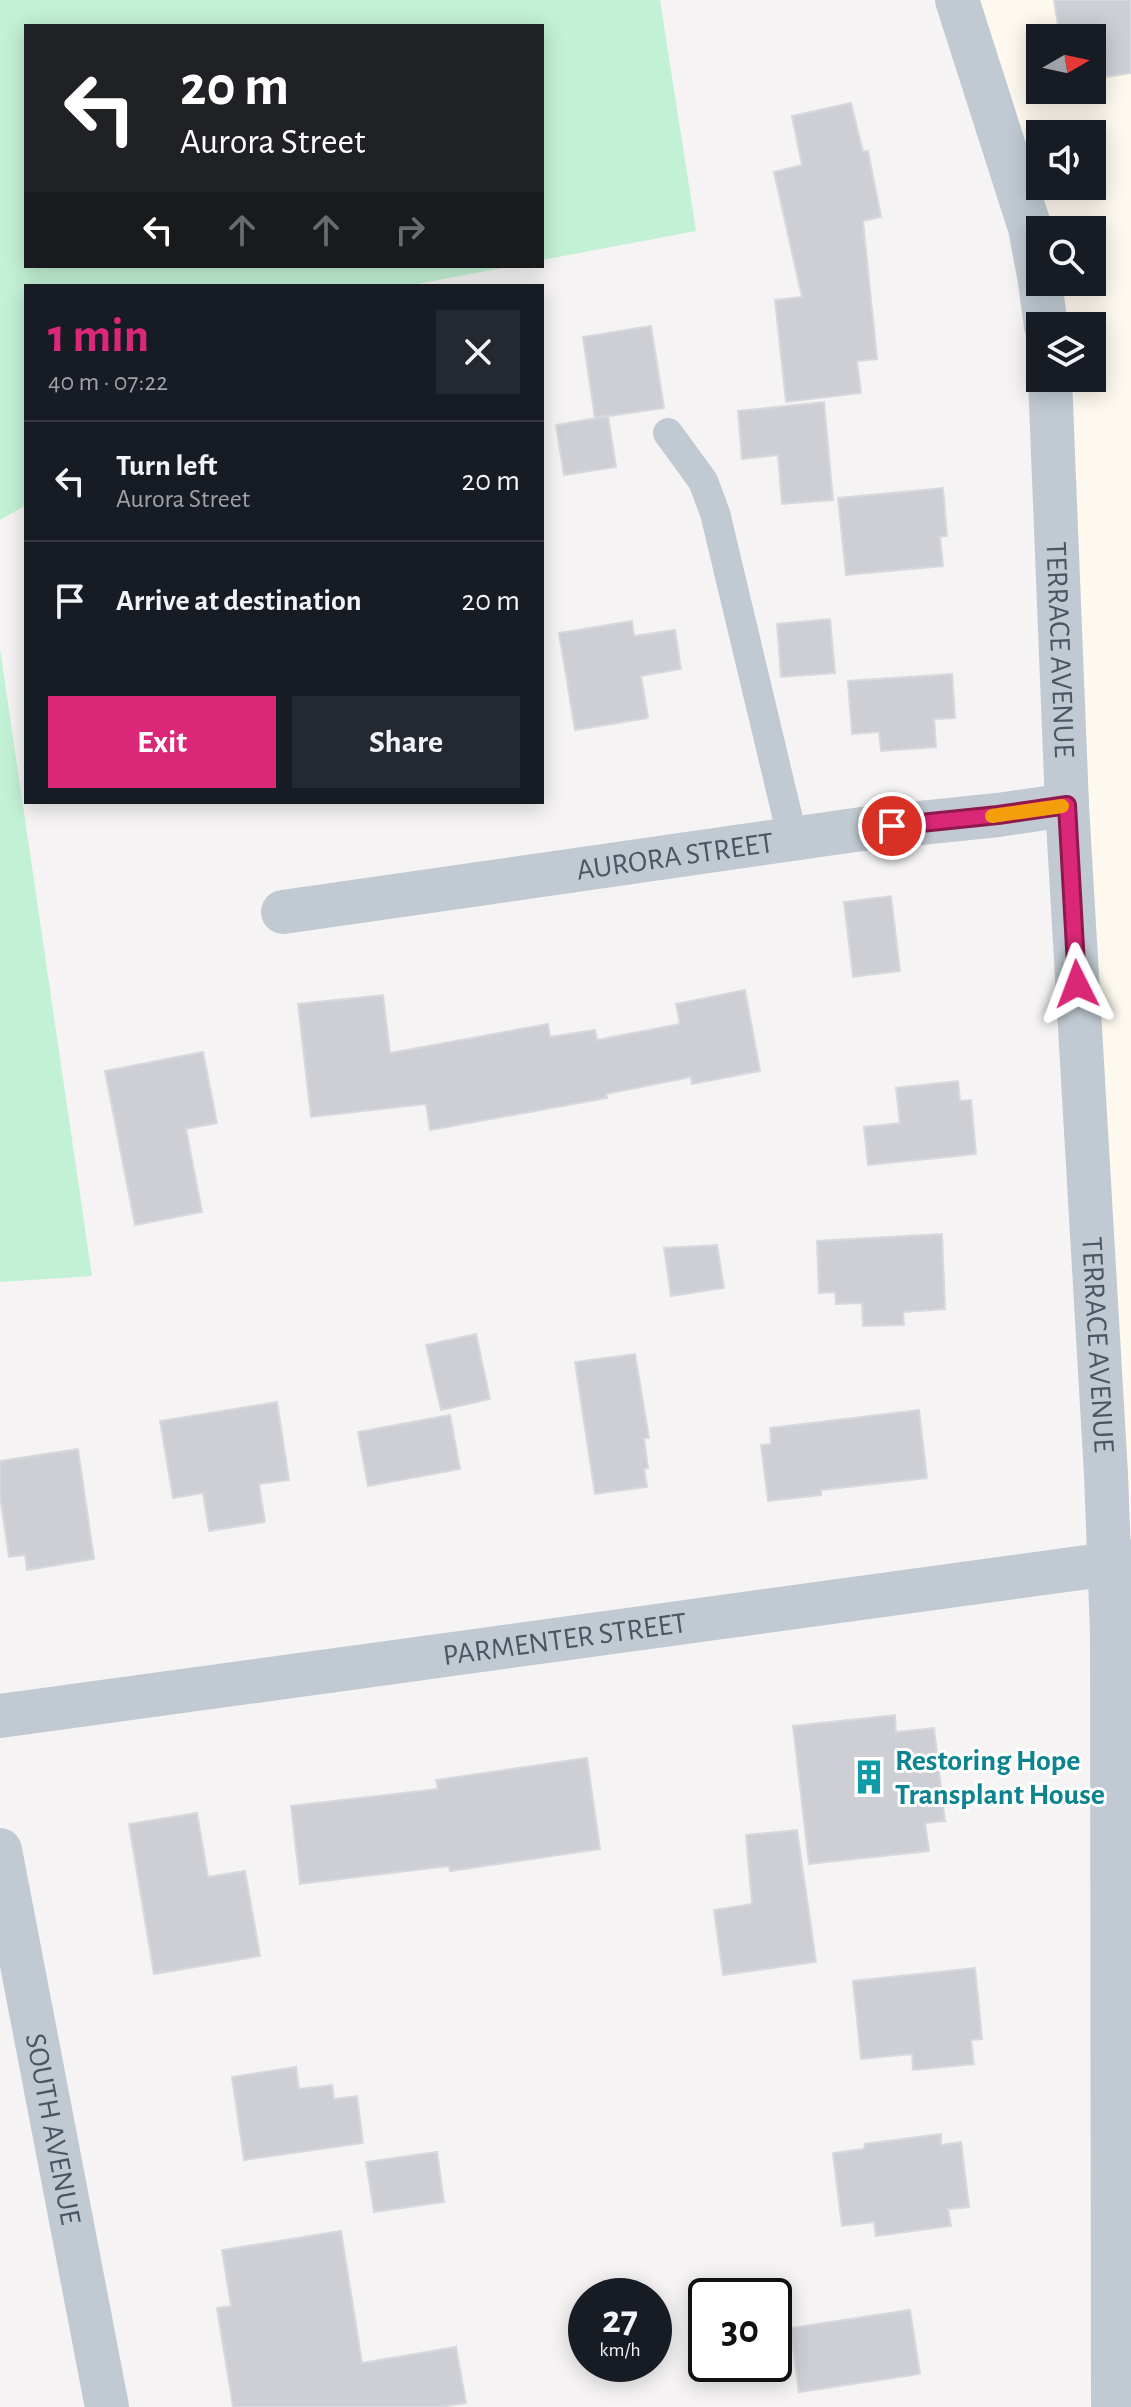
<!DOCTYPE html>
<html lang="en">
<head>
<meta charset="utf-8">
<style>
	body { margin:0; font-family:"Alegreya Sans",sans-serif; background:#242831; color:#f1f3f6; height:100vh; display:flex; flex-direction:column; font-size:30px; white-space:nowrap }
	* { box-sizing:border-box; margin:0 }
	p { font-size:26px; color:#9ea1a6 }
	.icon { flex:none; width:44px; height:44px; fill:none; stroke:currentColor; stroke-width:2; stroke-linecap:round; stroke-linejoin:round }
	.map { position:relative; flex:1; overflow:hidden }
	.details { position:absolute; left:24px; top:284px; width:520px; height:520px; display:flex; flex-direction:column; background:#171b24; border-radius:0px; box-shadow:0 4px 20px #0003 }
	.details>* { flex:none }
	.top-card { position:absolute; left:24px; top:24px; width:520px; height:244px; border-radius:0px; box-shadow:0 4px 20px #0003; background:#202124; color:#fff; overflow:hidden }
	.needle { width:52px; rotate:81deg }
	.fabs { position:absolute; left:1026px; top:24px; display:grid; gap:16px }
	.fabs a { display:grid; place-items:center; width:80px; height:80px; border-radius:0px; background:#171b24; box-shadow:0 4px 20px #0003; font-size:40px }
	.speed { position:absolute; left:568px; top:2278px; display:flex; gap:16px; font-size:40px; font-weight:700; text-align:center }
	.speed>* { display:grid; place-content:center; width:104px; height:104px; border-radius:50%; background:#171b24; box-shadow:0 4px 20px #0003; line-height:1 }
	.speed small { font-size:20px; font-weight:400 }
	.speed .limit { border:4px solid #111; border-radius:12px; background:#fff; color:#111 }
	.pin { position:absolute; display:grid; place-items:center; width:68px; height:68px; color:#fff; margin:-34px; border:4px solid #fff; border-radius:50%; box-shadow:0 2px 8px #0007 }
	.me { position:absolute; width:88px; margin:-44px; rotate:357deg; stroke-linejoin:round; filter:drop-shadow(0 0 6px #0008) }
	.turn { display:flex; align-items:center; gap:28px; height:168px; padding:0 24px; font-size:36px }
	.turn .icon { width:104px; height:104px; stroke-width:2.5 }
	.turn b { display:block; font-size:56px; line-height:68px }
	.lanes { display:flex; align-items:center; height:76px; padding:0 24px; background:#0003; justify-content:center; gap:40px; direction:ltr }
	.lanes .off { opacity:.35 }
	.round { display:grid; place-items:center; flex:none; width:84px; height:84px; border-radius:0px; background:#242831 }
	.head { display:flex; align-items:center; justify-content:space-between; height:136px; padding:0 24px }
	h1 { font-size:48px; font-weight:700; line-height:60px; color:#db2777 }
	.cta { display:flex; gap:16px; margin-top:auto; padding:16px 24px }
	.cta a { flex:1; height:92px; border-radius:0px; background:#db2777; color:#fff; font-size:32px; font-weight:700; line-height:92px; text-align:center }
	.cta a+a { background:#242831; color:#f1f3f6 }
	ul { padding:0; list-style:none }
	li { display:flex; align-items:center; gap:24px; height:120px; padding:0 24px; border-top:2px solid #363941 }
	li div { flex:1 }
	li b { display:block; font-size:30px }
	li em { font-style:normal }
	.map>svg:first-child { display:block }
	.commercial { fill:#fdf9ef; fill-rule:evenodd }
	.green { fill:#c3f1d5 }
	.building { fill:#cdcfd5; stroke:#d7d9de; stroke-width:2 }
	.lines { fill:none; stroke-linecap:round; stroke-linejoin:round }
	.lane { stroke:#c1cad2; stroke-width:30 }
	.street { stroke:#c1cad2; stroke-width:44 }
	.route-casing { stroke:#8e194d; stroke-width:20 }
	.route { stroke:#db2777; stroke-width:14 }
	.slow { stroke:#f59e0b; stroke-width:14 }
	.labels { text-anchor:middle; stroke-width:6; stroke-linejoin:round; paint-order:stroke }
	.street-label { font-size:30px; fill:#4a5661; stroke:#fff }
	.culture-label { font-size:30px; font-weight:bold; fill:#0d838f; stroke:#fff; text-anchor:start }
</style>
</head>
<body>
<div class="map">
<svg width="1131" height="2407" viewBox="0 0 1131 2407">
	<rect width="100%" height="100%" fill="#f5f3f3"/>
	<path class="commercial" d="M957,0H1131V2407L1112,1633L1050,378H1092V326H1046L1040,282H1092V230H1040ZM1040,38H1092V90H1040ZM1040,134H1092V186H1040Z"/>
	<g class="green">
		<polygon points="0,0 660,0 696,231 542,260 542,26 26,26 26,266 513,266 407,286 26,286 26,505 0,520"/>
		<polygon points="0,649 92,1276 0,1282"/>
	</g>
	<g class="building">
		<polygon points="1054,0 1131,0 1131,73 1092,79 1092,38 1060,38"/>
		<polygon points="851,103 863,152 868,151 881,217 863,221 877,359 857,361 861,393 786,402 775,300 802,297 774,172 802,165 792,116"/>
		<polygon points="651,326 664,408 595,418 583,337"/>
		<polygon points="824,402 833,500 782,504 778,455 742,459 738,411"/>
		<polygon points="608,416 616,467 564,475 556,425"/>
		<polygon points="943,488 947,536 940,537 943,566 846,575 838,498"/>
		<polygon points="830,619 835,673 781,677 777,624"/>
		<polygon points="632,621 634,636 675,630 681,669 641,676 648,718 575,730 559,633"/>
		<polygon points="952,674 955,718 934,719 936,747 881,751 879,732 852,734 848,681"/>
		<polygon points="891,896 900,971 853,977 844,902"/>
		<polygon points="745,990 760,1071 692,1084 691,1077 606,1094 607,1098 430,1130 426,1104 311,1117 298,1004 383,995 390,1053 548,1024 550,1037 595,1030 597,1040 680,1024 676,1004"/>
		<polygon points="203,1052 217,1123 186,1129 202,1212 135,1225 105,1071"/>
		<polygon points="958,1081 960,1101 971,1100 976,1154 868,1165 864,1127 900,1123 896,1088"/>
		<polygon points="942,1234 945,1309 903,1312 904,1325 863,1326 862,1303 836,1304 835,1292 819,1293 817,1241"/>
		<polygon points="717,1245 724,1288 671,1296 664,1248"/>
		<polygon points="476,1334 490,1399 441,1410 426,1345"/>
		<polygon points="635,1354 649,1438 644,1438 648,1468 644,1469 647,1487 595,1494 575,1362"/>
		<polygon points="277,1402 289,1480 259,1484 265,1522 209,1531 203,1493 173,1498 160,1421"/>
		<polygon points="919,1410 927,1478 821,1490 821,1495 768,1501 761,1445 771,1444 770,1428"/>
		<polygon points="450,1415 460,1469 368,1486 358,1432"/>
		<polygon points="78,1449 94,1559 27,1570 25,1555 9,1557 0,1496 0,1461"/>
		<polygon points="895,1715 896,1732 934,1728 945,1821 925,1823 929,1851 809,1864 793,1726"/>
		<polygon points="587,1758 600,1849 450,1871 449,1866 300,1884 291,1806 438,1789 436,1780"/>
		<polygon points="197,1813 208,1877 245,1871 260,1956 154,1974 129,1824"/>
		<polygon points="797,1830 816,1962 723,1975 714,1910 752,1904 746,1835"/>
		<polygon points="975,1968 982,2039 971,2040 974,2064 913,2070 912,2054 861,2059 853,1981"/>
		<polygon points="296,2067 299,2089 332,2085 334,2099 357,2096 363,2143 244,2160 232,2077"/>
		<polygon points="941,2134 941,2145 961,2142 969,2207 948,2209 951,2226 876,2236 874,2222 842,2226 833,2153 864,2149 865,2144"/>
		<polygon points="437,2152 444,2202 374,2212 366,2162"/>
		<polygon points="341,2231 362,2363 456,2347 466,2403 441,2407 233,2407 217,2308 231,2306 222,2250"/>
		<polygon points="910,2310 920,2374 799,2392 790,2328"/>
	</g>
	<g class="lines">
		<polyline class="lane" points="668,433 703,481 715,513 793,840"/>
		<g class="street">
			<polyline points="957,0 1030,228 1040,281"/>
			<polyline points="1040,282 1046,326"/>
			<path id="s1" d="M1050,378L1067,805L1106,1474L1112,1633L1113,2407"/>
			<path id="s2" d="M283,912L862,829L998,815L1067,805"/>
			<path id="s3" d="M0,1716L1131,1561"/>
			<path id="s4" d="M0,1850L107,2407"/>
		</g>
	</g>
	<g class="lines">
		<g class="route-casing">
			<polyline id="route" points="892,826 998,815 1067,805 1077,984"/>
		</g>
		<use href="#route" class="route"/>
		<polyline class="slow" points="992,816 1062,806"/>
	</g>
	<defs>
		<g id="building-bare" transform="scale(2.76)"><path d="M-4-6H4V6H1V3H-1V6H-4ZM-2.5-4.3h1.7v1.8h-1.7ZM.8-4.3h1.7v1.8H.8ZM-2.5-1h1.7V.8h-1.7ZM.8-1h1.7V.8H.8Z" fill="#0f9aa8" stroke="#fff" stroke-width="2.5" paint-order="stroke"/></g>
	</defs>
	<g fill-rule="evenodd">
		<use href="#building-bare" x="869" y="1777"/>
	</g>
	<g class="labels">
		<g class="street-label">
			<text dy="10" stroke="none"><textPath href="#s1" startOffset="272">TERRACE AVENUE</textPath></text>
			<text dy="10" stroke="none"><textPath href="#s2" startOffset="396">AURORA STREET</textPath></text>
			<text dy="10" stroke="none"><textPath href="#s1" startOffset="968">TERRACE AVENUE</textPath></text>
			<text dy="10" stroke="none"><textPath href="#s3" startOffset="570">PARMENTER STREET</textPath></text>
			<text dy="10" stroke="none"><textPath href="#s4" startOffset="284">SOUTH AVENUE</textPath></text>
		</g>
		<g class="culture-label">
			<text x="895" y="1770">Restoring Hope<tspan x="895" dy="34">Transplant House</tspan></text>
		</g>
	</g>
</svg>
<div class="fabs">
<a><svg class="needle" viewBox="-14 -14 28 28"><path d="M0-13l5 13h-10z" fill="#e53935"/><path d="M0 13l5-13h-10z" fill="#9ea1a6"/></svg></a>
<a><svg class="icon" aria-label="sound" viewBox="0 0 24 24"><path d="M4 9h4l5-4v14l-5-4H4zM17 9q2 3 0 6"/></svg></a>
<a><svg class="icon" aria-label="search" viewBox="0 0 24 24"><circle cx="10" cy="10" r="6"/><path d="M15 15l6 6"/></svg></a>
<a><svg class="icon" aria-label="layers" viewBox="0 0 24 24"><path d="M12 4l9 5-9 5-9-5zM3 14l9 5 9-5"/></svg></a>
</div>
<div class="speed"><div>27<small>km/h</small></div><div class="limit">30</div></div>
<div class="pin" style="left:892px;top:826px;background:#d93025"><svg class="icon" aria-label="arrive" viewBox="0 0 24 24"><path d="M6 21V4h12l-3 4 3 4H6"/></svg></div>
<svg class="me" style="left:1077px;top:984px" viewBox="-20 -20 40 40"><path d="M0-17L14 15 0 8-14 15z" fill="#db2777" stroke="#fff" stroke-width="4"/></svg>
<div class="top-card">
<div class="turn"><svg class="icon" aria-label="left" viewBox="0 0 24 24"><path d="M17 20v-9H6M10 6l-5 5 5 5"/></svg><div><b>20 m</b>Aurora Street</div></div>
<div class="lanes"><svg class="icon" aria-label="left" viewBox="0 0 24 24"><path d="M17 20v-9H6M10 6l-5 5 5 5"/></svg><svg class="icon off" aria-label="ahead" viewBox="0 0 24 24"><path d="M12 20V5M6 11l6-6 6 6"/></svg><svg class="icon off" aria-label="ahead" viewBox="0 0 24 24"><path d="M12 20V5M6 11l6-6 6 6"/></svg><svg class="icon off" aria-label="right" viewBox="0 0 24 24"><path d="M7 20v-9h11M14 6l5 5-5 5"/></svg></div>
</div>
<section class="details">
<div class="head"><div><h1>1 min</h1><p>40 m · 07:22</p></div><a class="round"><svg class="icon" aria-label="close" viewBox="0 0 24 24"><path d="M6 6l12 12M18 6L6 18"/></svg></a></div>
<ul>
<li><svg class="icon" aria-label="left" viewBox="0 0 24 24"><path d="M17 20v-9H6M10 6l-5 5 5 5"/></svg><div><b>Turn left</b><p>Aurora Street</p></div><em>20 m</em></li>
<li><svg class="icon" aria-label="arrive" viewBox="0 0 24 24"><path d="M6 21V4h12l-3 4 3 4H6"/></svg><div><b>Arrive at destination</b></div><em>20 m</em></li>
</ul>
<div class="cta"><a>Exit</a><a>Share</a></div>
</section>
</div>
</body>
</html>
